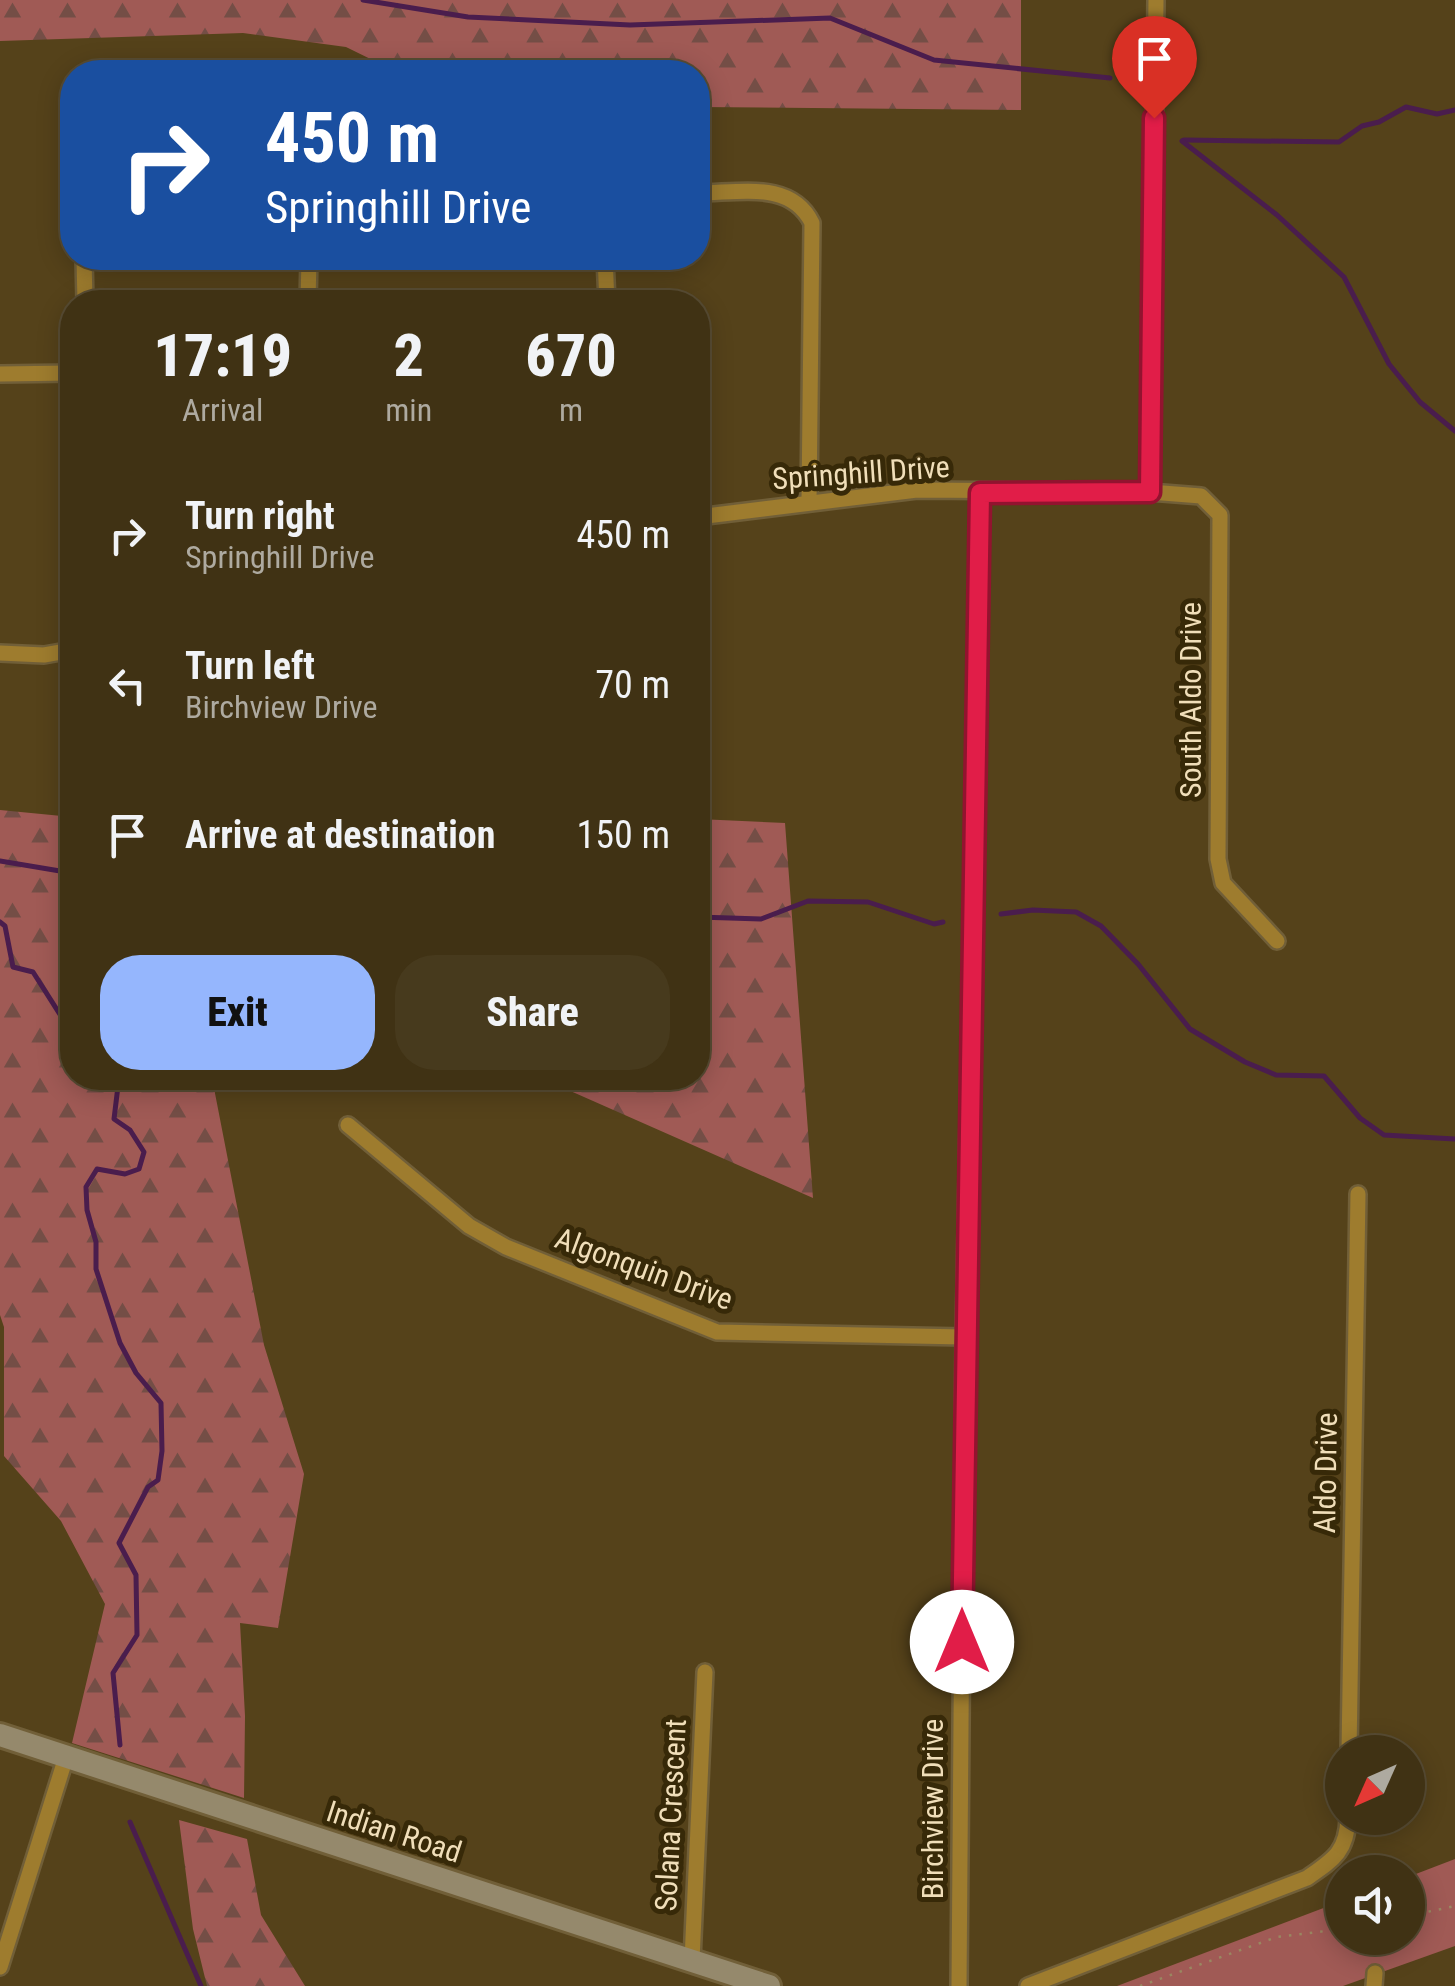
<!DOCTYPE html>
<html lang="en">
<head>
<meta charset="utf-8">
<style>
	body { margin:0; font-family:"Roboto Condensed",sans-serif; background:#473a1d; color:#f1f3f6; height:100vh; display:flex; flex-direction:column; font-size:38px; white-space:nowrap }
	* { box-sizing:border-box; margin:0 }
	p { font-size:32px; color:#aeaaa0 }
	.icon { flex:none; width:55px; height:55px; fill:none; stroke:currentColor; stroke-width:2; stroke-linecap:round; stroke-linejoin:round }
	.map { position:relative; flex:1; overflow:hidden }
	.details { position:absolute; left:60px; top:290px; width:650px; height:800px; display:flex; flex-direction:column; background:#403214; border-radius:40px; box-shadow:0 5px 25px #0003,0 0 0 2px #594d34 }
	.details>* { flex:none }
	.banner { position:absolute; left:60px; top:60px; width:650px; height:210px; border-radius:40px; box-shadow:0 5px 25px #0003,0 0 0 2px #594d34; background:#1a4fa0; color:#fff; overflow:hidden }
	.needle { width:65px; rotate:225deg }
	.fabs { position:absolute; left:1325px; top:1735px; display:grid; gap:20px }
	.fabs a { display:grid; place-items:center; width:100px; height:100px; border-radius:50%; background:#403214; box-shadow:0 5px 25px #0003,0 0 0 2px #594d34; font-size:50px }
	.pin { position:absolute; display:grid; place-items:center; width:85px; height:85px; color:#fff; margin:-102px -42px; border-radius:50% 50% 50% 0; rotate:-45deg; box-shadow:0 0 10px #0007 }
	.pin .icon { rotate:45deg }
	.me { position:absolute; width:110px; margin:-55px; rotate:0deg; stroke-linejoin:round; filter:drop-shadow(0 0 8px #0008) }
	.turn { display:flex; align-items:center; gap:35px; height:210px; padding:0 40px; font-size:45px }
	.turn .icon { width:130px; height:130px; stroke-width:2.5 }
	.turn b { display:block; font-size:70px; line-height:85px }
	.eta { display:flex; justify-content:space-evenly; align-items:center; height:170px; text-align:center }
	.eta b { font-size:60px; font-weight:800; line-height:70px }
	.cta { display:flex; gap:20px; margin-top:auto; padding:20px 40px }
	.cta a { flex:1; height:115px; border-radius:40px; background:#95b6fd; color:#111; font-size:40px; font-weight:800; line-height:115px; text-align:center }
	.cta a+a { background:#473a1d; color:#f1f3f6 }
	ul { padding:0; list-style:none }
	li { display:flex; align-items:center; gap:30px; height:150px; padding:0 40px }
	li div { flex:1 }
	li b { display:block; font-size:38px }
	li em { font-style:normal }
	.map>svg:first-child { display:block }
	.green { fill:#a05a55 }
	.forest { fill:url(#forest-firs) }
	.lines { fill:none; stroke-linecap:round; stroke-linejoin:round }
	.stream { stroke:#4a1d4d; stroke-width:5 }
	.street-casing { stroke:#715f38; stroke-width:20 }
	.secondary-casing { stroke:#715f38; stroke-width:28 }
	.path { stroke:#9a8761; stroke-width:2.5; stroke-dasharray:2.5 8; stroke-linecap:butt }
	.street { stroke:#9e7c2e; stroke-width:15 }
	.secondary { stroke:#95896c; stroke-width:22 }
	.route-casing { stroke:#92132f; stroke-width:25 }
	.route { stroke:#e11d48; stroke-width:18 }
	.labels { text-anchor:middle; stroke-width:10; stroke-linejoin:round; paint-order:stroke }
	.street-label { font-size:30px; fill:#f0deb9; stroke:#372908 }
</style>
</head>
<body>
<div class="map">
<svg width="1455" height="1986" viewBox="0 0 1455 1986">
	<defs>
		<pattern id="forest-firs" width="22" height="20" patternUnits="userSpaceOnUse" patternTransform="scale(2.5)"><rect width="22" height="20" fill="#a05a55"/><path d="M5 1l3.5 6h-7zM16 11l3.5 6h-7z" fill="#744e46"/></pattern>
	</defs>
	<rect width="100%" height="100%" fill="#55421a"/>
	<polygon class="green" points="1455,1859 1455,1946 1343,1986 1117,1986 1342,1901 1342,1938 1408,1938 1408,1877"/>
	<g class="forest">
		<polygon points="0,0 1021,0 1021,110 698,107 698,72 397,72 346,47 243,33 0,41"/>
		<polygon points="0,810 72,817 72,1078 212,1078 264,1345 304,1474 278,1628 240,1623 245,1716 244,1798 72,1743 105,1604 61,1521 4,1456 4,1327 0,1315"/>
		<polygon points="698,819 785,823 813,1198 541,1078 698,1078"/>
		<polygon points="179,1820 247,1839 261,1915 305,1986 207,1986 193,1929"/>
	</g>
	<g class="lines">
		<g class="stream">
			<polyline points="363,0 468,17 630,25 830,18 934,60 1110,78"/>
			<polyline points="1184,140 1339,142 1362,126 1379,122 1406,107 1437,114 1455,110"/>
			<polyline points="1182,141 1277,215 1344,277 1389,364 1420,402 1455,431"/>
			<polyline points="0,861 72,873"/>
			<polyline points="1001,914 1033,910 1076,912 1101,926 1138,964 1190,1029 1245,1062 1276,1075 1324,1076 1360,1118 1384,1135 1455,1139"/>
			<polyline points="698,917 761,919 808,901 868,902 934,924 943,922"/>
			<polyline points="0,922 5,926 13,967 33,972 68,1027 62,1050 72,1068"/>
			<polyline points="119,1078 114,1119 130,1130 144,1152 139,1169 125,1174 97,1169 86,1187 87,1210 96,1242 96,1269 120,1343 136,1373 161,1403 162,1451 158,1480 148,1487 119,1543 136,1575 137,1635 113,1673 120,1745"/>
			<polyline points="130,1822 201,1986"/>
		</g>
		<g class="street-casing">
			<g id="street">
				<path d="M698,193C739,193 791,180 812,223L809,501"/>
				<polyline points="84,258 85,302"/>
				<polyline points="605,258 607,302"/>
				<polyline points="308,302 309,258"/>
				<polyline points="0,374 72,373"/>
				<polyline points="1150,492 1156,0"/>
				<polyline points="698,517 917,490 1150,492 1201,496 1220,515 1218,859 1223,883 1277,941"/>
				<polyline points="0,653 44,655 72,650"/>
				<polyline points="348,1125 469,1226 506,1247 717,1332 964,1337"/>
				<polyline points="1349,1752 1358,1194"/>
				<polyline points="692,1960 705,1672"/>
				<polyline points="0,1967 66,1757"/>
				<polyline points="959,1986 964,1337 980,493"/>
				<path d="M1028,1986L1307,1878C1333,1860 1347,1852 1348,1818"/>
				<polyline points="1374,1986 1375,1973"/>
			</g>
		</g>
		<g class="secondary-casing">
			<polyline id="secondary" points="0,1735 769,1986"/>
		</g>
		<g class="path">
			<polyline points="1408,1916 1455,1906"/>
			<polyline points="1140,1986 1277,1937 1342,1929"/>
		</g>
		<use href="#street" class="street"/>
		<use href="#secondary" class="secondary"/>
	</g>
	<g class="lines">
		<g class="route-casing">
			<polyline id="route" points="962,1642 980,493 1150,492 1154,118"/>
		</g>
		<use href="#route" class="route"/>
	</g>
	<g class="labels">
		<g class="street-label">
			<text transform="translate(861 473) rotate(-4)" y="10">Springhill Drive</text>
			<text transform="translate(1191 700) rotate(-90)" y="10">South Aldo Drive</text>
			<text transform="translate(644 1269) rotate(20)" y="10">Algonquin Drive</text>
			<text transform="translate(1326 1473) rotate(-89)" y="10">Aldo Drive</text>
			<text transform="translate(933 1809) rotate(-90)" y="10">Birchview Drive</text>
			<text transform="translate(671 1815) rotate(-87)" y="10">Solana Crescent</text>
			<text transform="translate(394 1832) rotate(18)" y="10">Indian Road</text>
		</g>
	</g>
</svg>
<div class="fabs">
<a><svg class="needle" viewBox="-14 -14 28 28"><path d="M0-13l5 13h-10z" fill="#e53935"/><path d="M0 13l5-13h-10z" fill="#aeaaa0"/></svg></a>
<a><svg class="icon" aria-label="sound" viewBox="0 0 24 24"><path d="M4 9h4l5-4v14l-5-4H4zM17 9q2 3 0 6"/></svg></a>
</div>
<div class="pin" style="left:1154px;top:118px;background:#d93025"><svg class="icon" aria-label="arrive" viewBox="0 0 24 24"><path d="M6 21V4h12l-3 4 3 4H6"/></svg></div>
<svg class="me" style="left:962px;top:1642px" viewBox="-20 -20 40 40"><circle r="19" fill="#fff"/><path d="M0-13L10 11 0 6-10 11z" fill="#e11d48"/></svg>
<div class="banner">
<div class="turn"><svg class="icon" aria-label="right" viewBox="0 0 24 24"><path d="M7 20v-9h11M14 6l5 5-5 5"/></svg><div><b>450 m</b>Springhill Drive</div></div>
</div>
<section class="details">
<div class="eta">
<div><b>17:19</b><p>Arrival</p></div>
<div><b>2</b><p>min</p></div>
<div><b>670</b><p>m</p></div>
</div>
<ul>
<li><svg class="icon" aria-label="right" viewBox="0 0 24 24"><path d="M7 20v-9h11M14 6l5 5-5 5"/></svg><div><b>Turn right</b><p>Springhill Drive</p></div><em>450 m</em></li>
<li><svg class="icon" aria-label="left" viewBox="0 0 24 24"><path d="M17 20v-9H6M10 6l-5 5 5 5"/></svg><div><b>Turn left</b><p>Birchview Drive</p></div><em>70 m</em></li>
<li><svg class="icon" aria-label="arrive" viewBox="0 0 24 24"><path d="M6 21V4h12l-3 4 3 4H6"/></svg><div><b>Arrive at destination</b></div><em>150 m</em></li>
</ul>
<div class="cta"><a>Exit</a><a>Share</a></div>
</section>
</div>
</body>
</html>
